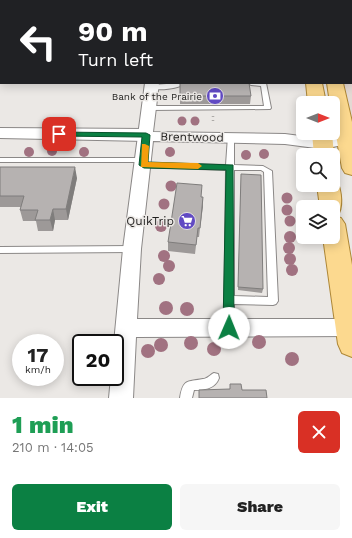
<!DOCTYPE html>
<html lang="en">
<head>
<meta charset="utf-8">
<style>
	body { margin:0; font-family:"Work Sans",sans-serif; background:#f6f6f6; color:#222; height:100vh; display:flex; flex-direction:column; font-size:15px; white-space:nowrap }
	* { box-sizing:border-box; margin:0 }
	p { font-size:13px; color:#767676 }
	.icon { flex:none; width:22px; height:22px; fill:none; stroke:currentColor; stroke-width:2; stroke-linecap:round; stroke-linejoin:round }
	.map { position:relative; height:398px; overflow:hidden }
	.details { display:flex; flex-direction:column; background:#fff; flex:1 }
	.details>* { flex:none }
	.hud { position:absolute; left:0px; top:0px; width:352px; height:84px; box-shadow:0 2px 10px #0003; background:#202124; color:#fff; overflow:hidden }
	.needle { width:26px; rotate:90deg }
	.controls { position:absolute; left:296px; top:96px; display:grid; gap:8px }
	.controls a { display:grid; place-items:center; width:44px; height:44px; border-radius:6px; background:#fff; box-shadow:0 2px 10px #0003; font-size:20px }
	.speed { position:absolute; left:12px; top:334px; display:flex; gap:8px; font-size:20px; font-weight:700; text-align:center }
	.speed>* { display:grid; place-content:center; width:52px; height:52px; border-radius:50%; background:#fff; box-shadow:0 2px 10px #0003; line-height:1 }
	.speed small { font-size:10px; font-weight:400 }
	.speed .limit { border:2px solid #111; border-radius:6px; background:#fff; color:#111 }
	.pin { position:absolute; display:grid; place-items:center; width:34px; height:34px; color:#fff; margin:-17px; border-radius:8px; box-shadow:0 2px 6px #0006 }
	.me { position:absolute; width:44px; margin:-22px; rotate:1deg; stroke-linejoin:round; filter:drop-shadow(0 0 3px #0008) }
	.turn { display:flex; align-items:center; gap:14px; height:84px; padding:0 12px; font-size:18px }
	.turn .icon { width:52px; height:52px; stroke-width:2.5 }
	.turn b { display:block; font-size:28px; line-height:34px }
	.round { display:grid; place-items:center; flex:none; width:42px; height:42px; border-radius:6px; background:#f6f6f6 }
	.headline { display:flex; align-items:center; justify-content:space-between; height:68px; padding:0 12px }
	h1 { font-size:24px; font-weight:800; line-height:30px; color:#1e9e55 }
	.action { display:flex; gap:8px; margin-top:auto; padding:8px 12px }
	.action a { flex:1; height:46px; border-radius:6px; background:#0b8043; color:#fff; font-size:16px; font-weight:800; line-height:46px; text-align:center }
	.action a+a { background:#f6f6f6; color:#222 }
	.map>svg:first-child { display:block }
	.built { fill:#e4d9d3 }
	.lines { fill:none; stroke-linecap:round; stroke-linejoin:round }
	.service-casing { stroke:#8b8887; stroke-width:2 }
	.minor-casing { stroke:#8b8887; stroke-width:2 }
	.tertiary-casing { stroke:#8b8887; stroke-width:2 }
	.primary-casing { stroke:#ae8737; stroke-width:2 }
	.path-far1 { stroke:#adaaa8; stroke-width:1.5; stroke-dasharray:0.5 2; stroke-linecap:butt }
	.path { stroke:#adaaa8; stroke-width:2.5; stroke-dasharray:1 3; stroke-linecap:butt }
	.service { fill:#fff; fill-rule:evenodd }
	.minor { fill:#fff; fill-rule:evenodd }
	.tertiary { fill:#fff; fill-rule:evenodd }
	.primary { fill:#fcd98f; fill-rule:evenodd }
	.tree { fill:#a17281 }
	.wall { fill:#9d9998 }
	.shaded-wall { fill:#7f7d7c }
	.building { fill:#b6b2b1; stroke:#7f7d7c }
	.route { fill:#0b8043; stroke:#07532c }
	.slow { fill:#f59e0b }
	.labels { text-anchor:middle; stroke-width:3; stroke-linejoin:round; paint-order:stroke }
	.far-poi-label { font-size:10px; fill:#201f1e; stroke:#ebe8e5; text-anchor:end }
	.street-label { font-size:12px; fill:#201f1e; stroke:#ebe8e5 }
	.poi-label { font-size:12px; fill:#201f1e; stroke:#ebe8e5; text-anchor:end }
</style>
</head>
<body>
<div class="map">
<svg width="352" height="398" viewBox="0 0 352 398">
	<rect width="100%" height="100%" fill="#ebe8e5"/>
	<polygon class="built" points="314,0 352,0 352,168 335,83 351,83 351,1"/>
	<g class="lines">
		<g class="service-casing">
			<g id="service">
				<path d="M177,83H187C180,88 157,92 149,87C156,83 169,85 177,83Z"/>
				<polygon points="248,83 266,83 271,108 270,109 150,110 147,108 150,106 264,106 261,86 251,85"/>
				<path d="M228,136H232L234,138V165L263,166L272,171L278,301L276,304L273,305L234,304V328L233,331L229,332L225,331L224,328L226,170L143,167L139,165L143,163L226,165ZM234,170H261L264,172L268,297L234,296Z"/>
				<polygon points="0,158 144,158 148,160 144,162 0,162"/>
				<polygon points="132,246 135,247 136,249 135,251 132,252 0,253 0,247"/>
				<path d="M214,373L218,374L219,378C215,389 204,390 194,390L192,398H180C183,379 187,382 203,379C207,379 210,375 214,373Z"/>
			</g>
		</g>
		<g class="minor-casing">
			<g id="minor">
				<polygon points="121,0 131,0 132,1 122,1"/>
				<polygon points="145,83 159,83 153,132 285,134 323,139 346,136 351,138 352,143 323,149 285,144 153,141 141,249 137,319 349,319 352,320 352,336 136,337 133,398 109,398 111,377 115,377 114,343 123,249"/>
			</g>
		</g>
		<g class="tertiary-casing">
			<polygon id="tertiary" points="0,128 146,129 152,131 155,135 152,139 146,141 0,138"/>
		</g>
		<g class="primary-casing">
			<g id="primary">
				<rect x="291" y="0" width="14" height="1"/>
				<polygon points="307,0 321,0 322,1 308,1"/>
				<polygon points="306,83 322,83 326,103 308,103"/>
				<polygon points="327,83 343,83 352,122 352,175 345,173 342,168 333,119 333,103 330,103"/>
				<polygon points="312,133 332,133 334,155 333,157 333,155 314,155"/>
				<path d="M333,179C342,183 343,205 339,213L333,214V207H320L317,185H333Z"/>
				<polygon points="333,216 341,218 345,224 352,265 352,357 342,353 338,344 323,237 333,237"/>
			</g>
		</g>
		<g class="path-far1">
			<polyline points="351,1 351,7"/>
			<polyline points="351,33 352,41"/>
		</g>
		<polyline class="path" points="213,116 213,124"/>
		<use href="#service" class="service"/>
		<use href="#minor" class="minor"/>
		<use href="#tertiary" class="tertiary"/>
		<use href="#primary" class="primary"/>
	</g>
	<g class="tree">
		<circle cx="182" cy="121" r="4.5"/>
		<circle cx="195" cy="121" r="4.5"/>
		<circle cx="52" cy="151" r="5"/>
		<circle cx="29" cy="152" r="5"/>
		<circle cx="84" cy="152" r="5"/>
		<circle cx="170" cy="152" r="5"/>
		<circle cx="264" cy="154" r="5"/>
		<circle cx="246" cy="155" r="5"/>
		<circle cx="171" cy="186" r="5.5"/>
		<circle cx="287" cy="198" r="5.5"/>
		<circle cx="164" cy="204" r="5.5"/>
		<circle cx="287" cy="210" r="5.5"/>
		<circle cx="290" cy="221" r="5.5"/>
		<circle cx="161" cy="226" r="6"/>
		<circle cx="290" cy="237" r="6"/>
		<circle cx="289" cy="248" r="6"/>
		<circle cx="164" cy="256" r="6"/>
		<circle cx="290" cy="259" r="6"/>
		<circle cx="169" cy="266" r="6"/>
		<circle cx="292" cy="270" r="6"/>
		<circle cx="159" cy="279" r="6"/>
		<circle cx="166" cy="308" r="7"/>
		<circle cx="187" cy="309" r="7"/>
		<circle cx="259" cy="342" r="7"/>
		<circle cx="191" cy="343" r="7"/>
		<circle cx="161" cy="345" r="7"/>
		<circle cx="214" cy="349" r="7"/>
		<circle cx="148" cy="351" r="7"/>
		<circle cx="292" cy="359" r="7"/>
	</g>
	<g class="wall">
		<polygon points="180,83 251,96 250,104 180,104"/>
		<polygon points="0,167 77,178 68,220 55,220 53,231 38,231 36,221 23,221 20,210 21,207 0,207"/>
		<polygon points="241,177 263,289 262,293 238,290"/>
		<polygon points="201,197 203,197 199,237 197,237 195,254 168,251 168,242"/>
	</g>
	<g class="shaded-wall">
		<polygon points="75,167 77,178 68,220 66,209"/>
		<polygon points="203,197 203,206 199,237 200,228"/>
		<polygon points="53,209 55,220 53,231 50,220"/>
	</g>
	<g class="building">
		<polygon points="180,0 217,0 217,1 181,1"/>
		<polygon points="180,83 249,83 251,96 180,96"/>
		<polygon points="0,167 75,167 66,209 53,209 50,220 35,220 38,210 20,210 24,196 0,196"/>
		<polygon points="241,174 261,175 263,289 238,287"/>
		<polygon points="177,183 202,185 201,197 203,197 200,228 198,228 196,245 168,242"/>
		<polygon points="230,384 241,384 242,390 266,390 267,398 199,398 199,390 230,389"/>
	</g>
	<polygon class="route" points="56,132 146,133 150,135 148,162 233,165 234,328 233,331 229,333 225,331 223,328 226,170 144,168 139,165 142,137 59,136 55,134"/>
	<polygon class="slow" points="142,144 145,144 149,146 148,162 198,163 202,166 198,169 141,167"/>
	<defs>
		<g id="bank-disc" transform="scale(0.9)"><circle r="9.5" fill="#614ac3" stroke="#ebe8e5"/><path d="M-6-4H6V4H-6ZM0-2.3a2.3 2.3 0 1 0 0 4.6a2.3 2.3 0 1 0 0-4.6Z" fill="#fff"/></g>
		<g id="supermarket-disc" transform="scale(0.9)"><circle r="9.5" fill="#614ac3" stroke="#ebe8e5"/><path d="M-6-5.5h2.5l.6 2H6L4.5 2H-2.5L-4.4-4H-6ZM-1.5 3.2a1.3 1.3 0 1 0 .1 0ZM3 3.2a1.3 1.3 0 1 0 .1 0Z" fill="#fff"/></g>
	</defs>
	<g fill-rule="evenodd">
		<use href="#bank-disc" x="215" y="96"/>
		<use href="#supermarket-disc" x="187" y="221"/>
	</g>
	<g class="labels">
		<g class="far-poi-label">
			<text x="202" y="100">Bank of the Prairie</text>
		</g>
		<g class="street-label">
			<text transform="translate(192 137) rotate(1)" y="4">Brentwood</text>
		</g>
		<g class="poi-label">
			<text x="174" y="225">QuikTrip</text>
		</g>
	</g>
</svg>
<div class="controls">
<a><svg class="needle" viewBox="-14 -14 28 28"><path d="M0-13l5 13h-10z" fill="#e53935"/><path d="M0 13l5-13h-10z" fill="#767676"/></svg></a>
<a><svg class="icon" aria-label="search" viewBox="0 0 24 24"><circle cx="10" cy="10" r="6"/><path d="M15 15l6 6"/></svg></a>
<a><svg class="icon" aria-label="layers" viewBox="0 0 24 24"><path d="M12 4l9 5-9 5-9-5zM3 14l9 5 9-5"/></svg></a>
</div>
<div class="speed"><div>17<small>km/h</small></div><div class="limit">20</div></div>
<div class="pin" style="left:59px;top:134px;background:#d93025"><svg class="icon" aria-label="arrive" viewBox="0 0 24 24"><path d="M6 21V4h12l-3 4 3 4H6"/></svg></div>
<svg class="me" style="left:229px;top:328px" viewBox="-20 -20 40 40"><circle r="19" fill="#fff"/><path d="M0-13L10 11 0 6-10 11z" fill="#0b8043"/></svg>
<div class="hud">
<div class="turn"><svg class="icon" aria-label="left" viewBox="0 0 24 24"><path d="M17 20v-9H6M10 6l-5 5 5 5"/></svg><div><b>90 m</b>Turn left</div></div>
</div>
</div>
<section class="details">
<div class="headline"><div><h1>1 min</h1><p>210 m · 14:05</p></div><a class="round" style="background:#d93025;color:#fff"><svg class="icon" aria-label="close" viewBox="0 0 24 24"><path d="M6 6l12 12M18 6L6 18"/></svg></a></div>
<div class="action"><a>Exit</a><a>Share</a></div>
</section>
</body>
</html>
